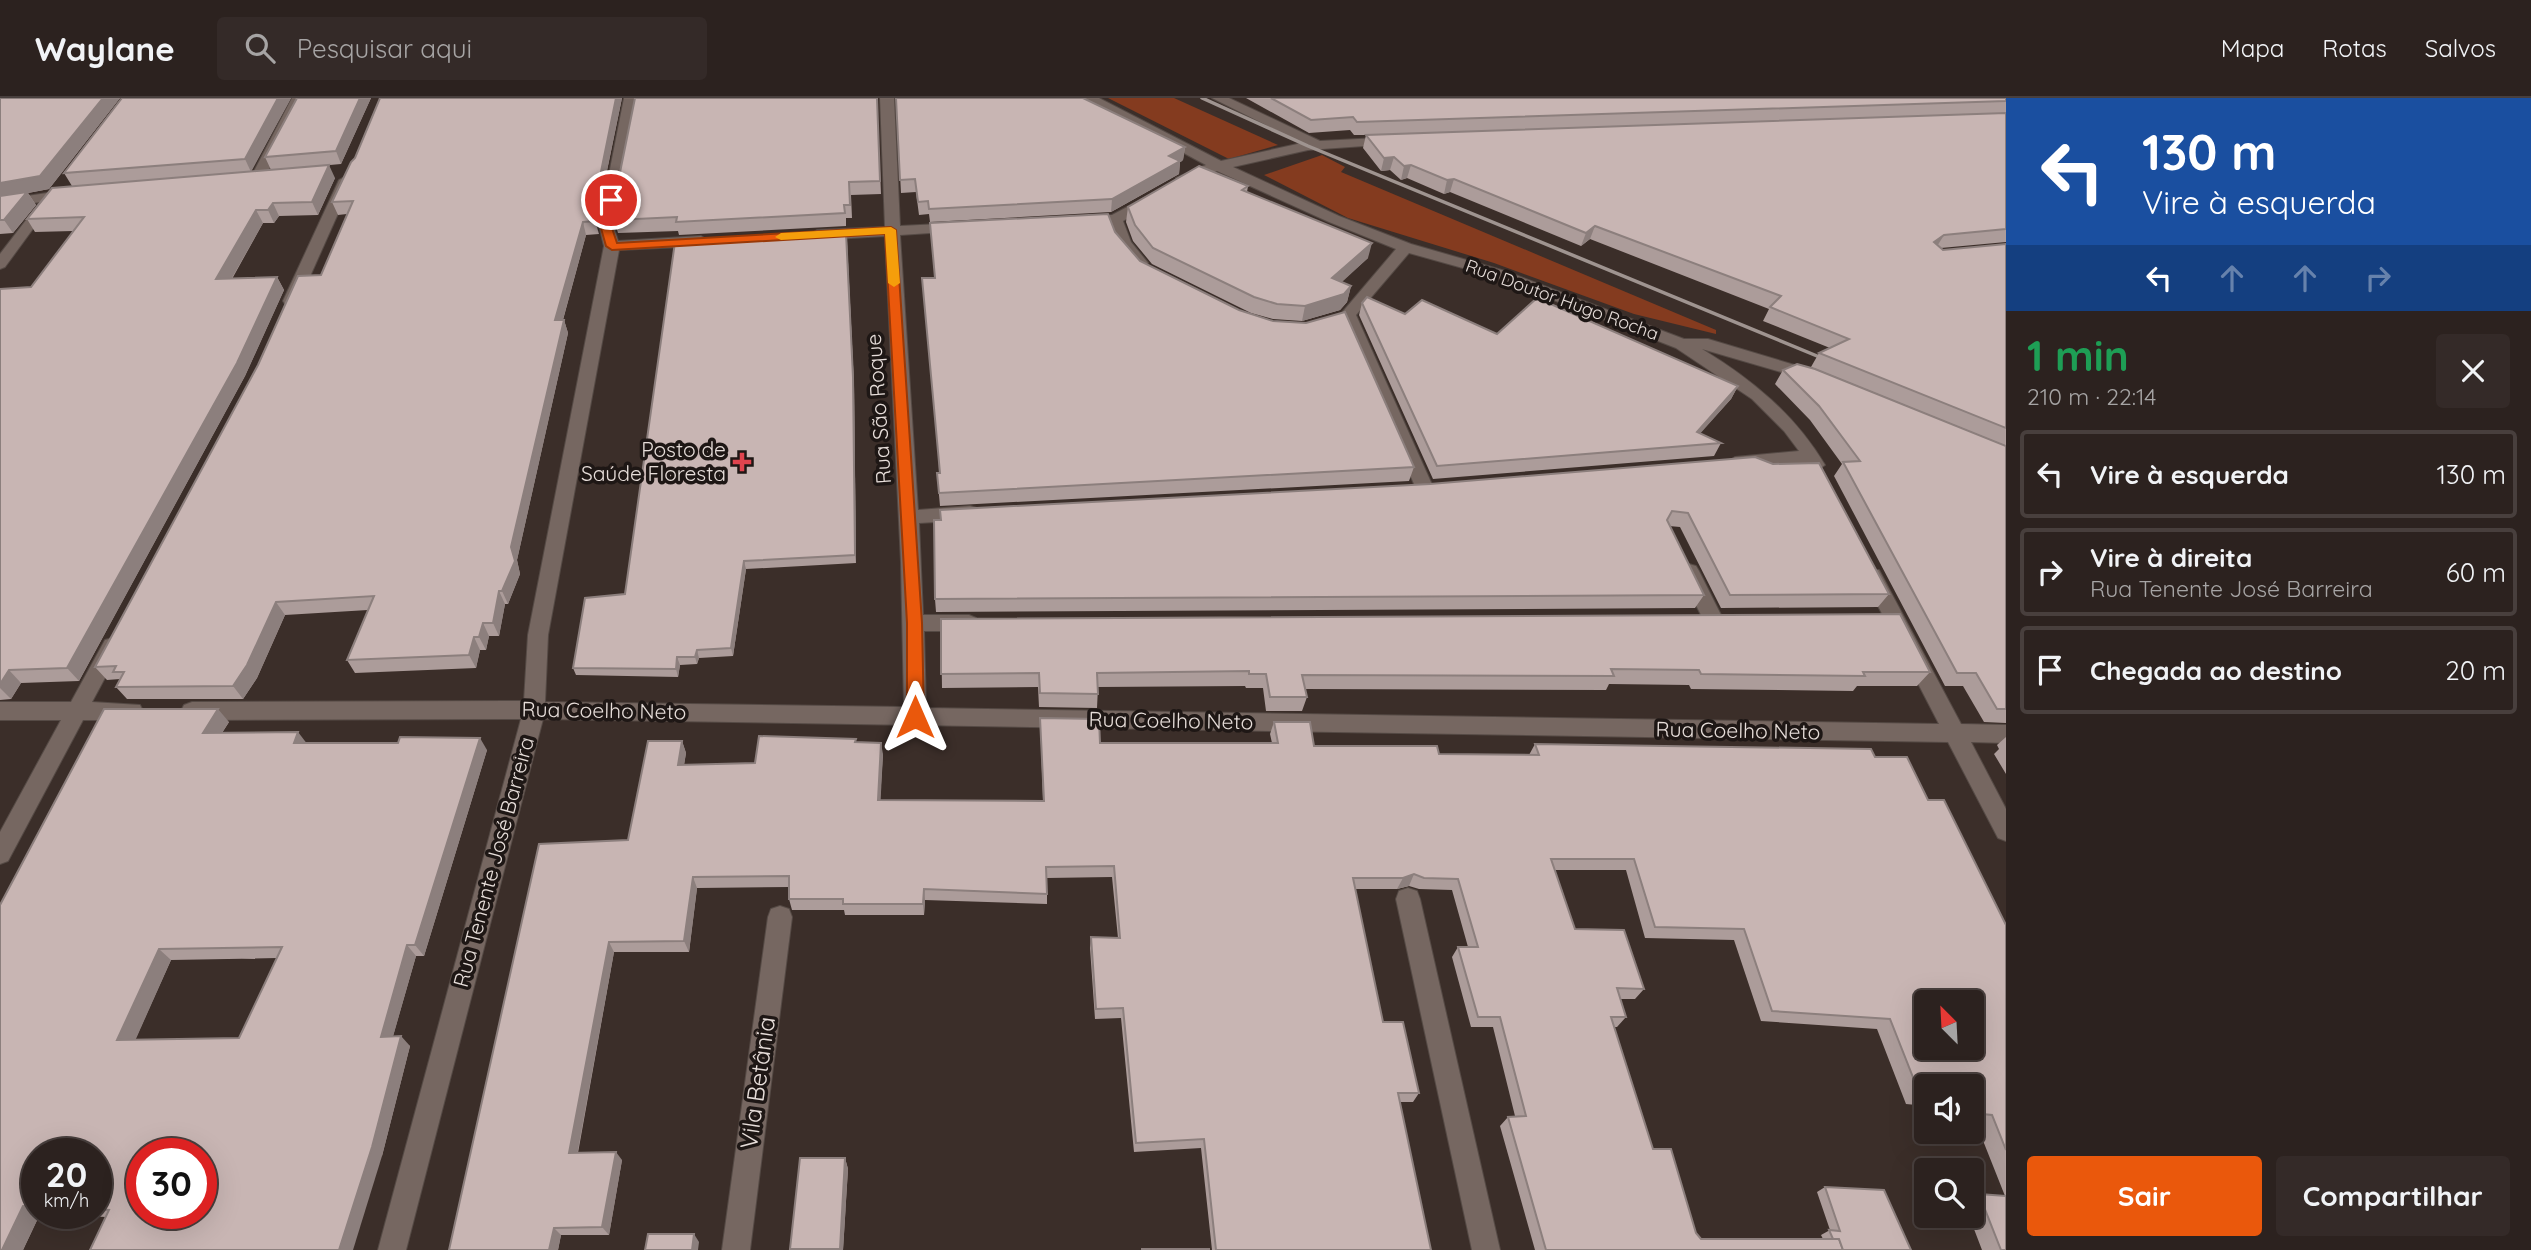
<!DOCTYPE html>
<html lang="pt">
<head>
<meta charset="utf-8">
<style>
	body { margin:0; font-family:Quicksand,sans-serif; background:#342a28; color:#f1f3f6; height:100vh; display:flex; flex-direction:column; font-size:26px; white-space:nowrap }
	* { box-sizing:border-box; margin:0 }
	p { font-size:23px; color:#a6a4a4 }
	.icon { flex:none; width:38px; height:38px; fill:none; stroke:currentColor; stroke-width:2; stroke-linecap:round; stroke-linejoin:round }
	.map { position:relative; flex:1; overflow:hidden }
	.panel { display:flex; flex-direction:column; background:#2c221f; width:525px }
	.panel>* { flex:none }
	.top-card { background:#1a4fa0; color:#fff; overflow:hidden }
	.needle { width:46px; rotate:336deg }
	.fabs { position:absolute; left:1914px; top:892px; display:grid; gap:14px }
	.fabs a { display:grid; place-items:center; width:70px; height:70px; border-radius:7px; background:#2c221f; box-shadow:0 7px 28px #0002,0 0 0 2px #483f3d; font-size:35px }
	.speed { position:absolute; left:21px; top:1040px; display:flex; gap:14px; font-size:35px; font-weight:700; text-align:center }
	.speed>* { display:grid; place-content:center; width:91px; height:91px; border-radius:50%; background:#2c221f; box-shadow:0 7px 28px #0002,0 0 0 2px #483f3d; line-height:1 }
	.speed small { font-size:18px; font-weight:400 }
	.speed .limit { border:10px solid #d22; background:#fff; color:#111 }
	.pin { position:absolute; display:grid; place-items:center; width:60px; height:60px; color:#fff; margin:-30px; border:4px solid #fff; border-radius:50%; box-shadow:0 2px 7px #0007 }
	.me { position:absolute; width:77px; margin:-38px; rotate:0deg; stroke-linejoin:round; filter:drop-shadow(0 0 5px #0008) }
	.turn { display:flex; align-items:center; gap:24px; height:147px; padding:0 21px; font-size:32px }
	.turn .icon { width:91px; height:91px; stroke-width:2.5 }
	.turn b { display:block; font-size:49px; line-height:60px }
	.lanes { display:flex; align-items:center; height:66px; padding:0 21px; background:#0003; justify-content:center; gap:35px; direction:ltr }
	.lanes .off { opacity:.35 }
	.round { display:grid; place-items:center; flex:none; width:74px; height:74px; border-radius:7px; background:#342a28 }
	.summary { display:flex; align-items:center; justify-content:space-between; height:119px; padding:0 21px }
	h1 { font-size:42px; font-weight:700; line-height:52px; color:#1e9e55 }
	.cta { display:flex; gap:14px; margin-top:auto; padding:14px 21px }
	.cta a { flex:1; height:80px; border-radius:7px; background:#ea580c; color:#fff; font-size:28px; font-weight:700; line-height:80px; text-align:center }
	.cta a+a { background:#342a28; color:#f1f3f6 }
	ul { padding:0; list-style:none }
	li { display:flex; align-items:center; gap:21px; height:88px; margin:0 14px 10px; padding:0 7px; border:4px solid #483f3d; border-radius:7px }
	li div { flex:1 }
	li b { display:block; font-size:26px }
	li em { font-style:normal }
	header { display:flex; align-items:center; gap:42px; box-sizing:border-box; height:98px; padding:0 35px; background:#2c221f; border-bottom:2px solid #483f3d }
	header strong { font-size:33px }
	nav { display:flex; gap:38px; margin-inline-start:auto; font-size:24px }
	.search { width:490px; height:63px; background:#342a28; display:flex; align-items:center; gap:18px; box-sizing:border-box; padding:0 24px; border-radius:7px; color:#a6a4a4; font-size:26px }
	main { display:flex; flex:1; min-height:0 }
	.map>svg:first-child { display:block }
	.green { fill:#843b1f }
	.lines { fill:none; stroke-linecap:round; stroke-linejoin:round }
	.minor-casing { stroke:#554a45; stroke-width:2 }
	.minor { fill:#766761; fill-rule:evenodd }
	.rail { stroke:#9f9490; stroke-width:3.5 }
	.wall { fill:#ac9c9a; fill-rule:evenodd }
	.shaded-wall { fill:#8c7f7d }
	.building { fill:#c8b5b3; stroke:#8c7f7d; stroke-width:2; fill-rule:evenodd }
	.route { fill:#ea580c; stroke:#983908; stroke-width:2 }
	.slow { fill:#f59e0b }
	.health-dot { fill:#e0444e; stroke:#1e1715; stroke-width:2.5 }
	.labels { text-anchor:middle; stroke-width:7; stroke-linejoin:round; paint-order:stroke }
	.far-street-label { font-size:18px; fill:#e7deda; stroke:#1e1715 }
	.street-label { font-size:21px; fill:#e7deda; stroke:#1e1715 }
	.poi-label { font-size:21px; fill:#e7deda; stroke:#1e1715; text-anchor:end }
	.near-street-label { font-size:24px; fill:#e7deda; stroke:#1e1715 }
</style>
</head>
<body>
<header>
<strong>Waylane</strong>
<div class="search"><svg class="icon" aria-label="search" viewBox="0 0 24 24"><circle cx="10" cy="10" r="6"/><path d="M15 15l6 6"/></svg>Pesquisar aqui</div>
<nav><a>Mapa</a><a>Rotas</a><a>Salvos</a></nav>
</header>
<main>
<div class="map">
<svg width="2006" height="1152" viewBox="0 0 2006 1152">
	<rect width="100%" height="100%" fill="#3b2e29"/>
	<g class="green">
		<polygon points="1108,0 1174,0 1278,47 1229,61"/>
		<polygon points="1322,57 1345,69 1341,74 1716,232 1716,236 1634,216 1494,165 1348,120 1264,77"/>
	</g>
	<g class="lines">
		<g class="minor-casing">
			<g id="minor">
				<polygon points="292,0 306,0 265,79 263,82 253,82 251,79"/>
				<polygon points="624,0 638,0 613,127 618,143 701,138 709,143 701,148 619,152 548,537 545,604 904,609 901,464 885,138 817,142 809,137 817,132 885,129 880,0 894,0 900,128 960,125 967,129 960,133 900,137 918,412 970,408 977,410 979,415 977,420 970,422 919,425 923,517 969,517 976,520 979,525 976,530 969,533 924,533 926,610 1939,626 1862,477 1865,472 1879,472 1961,626 2006,627 2006,645 1971,644 2006,711 2006,743 1998,740 1948,644 543,621 406,1152 378,1152 521,621 192,622 184,619 181,613 184,607 192,604 524,603 528,537 604,148 599,127"/>
				<path d="M1082,0H1099L1221,63L1302,45L1212,0H1229L1320,43L1397,39L1399,42L1392,46L1308,52L1233,69L1339,118L1411,146L1505,173L1684,241H1708L1818,274L1820,278L1818,282L1812,283L1702,251C1753,282 1795,317 1825,367L1816,373L1810,371L1806,365L1735,371L1729,369L1726,365L1735,359L1799,353L1784,333L1752,301L1676,250L1495,179L1409,155L1356,217L1434,391L1432,395H1418L1340,217L1396,151L1329,124L1217,73C1204,76 1190,88 1176,86V80L1206,67Z"/>
				<polygon points="346,78 353,82 299,203 297,206 285,206 283,203 339,82"/>
				<polygon points="74,91 81,95 79,98 54,102 5,169 0,171 0,156 40,104 0,110 0,102"/>
				<polygon points="1150,97 1155,98 1157,101 1155,104 1123,123 1131,144 1148,165 1145,168 1135,168 1116,145 1109,126 1083,126 1076,122 1083,118 1112,117"/>
				<polygon points="1689,466 1696,468 1699,473 1723,521 1720,526 1713,529 1706,526 1703,521 1679,473 1682,468"/>
				<polygon points="112,540 119,542 122,548 92,604 140,607 143,613 140,619 132,622 83,622 8,763 0,766 0,734 61,622 0,622 0,604 71,604 105,542"/>
				<polygon points="1408,790 1417,793 1420,801 1500,1152 1472,1152 1396,801 1399,793"/>
				<polygon points="780,808 789,811 792,819 750,1152 722,1152 768,819 771,811"/>
			</g>
		</g>
		<use href="#minor" class="minor"/>
		<polyline class="rail" points="1202,0 1308,48 1834,265"/>
	</g>
	<g class="wall">
		<polygon points="0,0 120,0 49,91 28,95 36,107 13,135 0,136"/>
		<polygon points="122,0 291,0 251,73 271,72 265,59 297,0 371,0 341,66 286,71 335,80 318,117 279,118 274,125 263,125 232,181 277,179 284,192 245,278 79,583 21,585 11,601 0,602 0,191 31,189 73,133 35,134 27,121 72,88 64,75"/>
		<polygon points="380,0 622,0 596,126 599,136 586,137 563,222 564,222 568,235 517,462 520,476 508,506 505,506 499,538 489,538 486,552 480,552 476,570 355,575 347,562 368,512 285,517 257,580 243,601 127,601 116,589 120,581 107,582 95,569 321,177 347,116 338,117 332,104 355,60"/>
		<polygon points="635,0 877,0 881,96 851,97 852,120 846,120 846,128 679,137 678,133 618,135 612,114"/>
		<polygon points="896,0 1185,49 1183,62 1180,64 1179,76 1111,114 930,124 929,116 919,117 916,94 901,95"/>
		<polygon points="1246,0 2006,0 2006,144 1941,150 1943,152 2006,146 2006,625 1984,624 1963,588 1945,588 1834,378 1842,366 1810,322 1775,286 1783,272 2004,347 1811,269 1819,255 1830,250 1763,223 1769,211 1590,141 1581,148 1450,94 1444,96 1407,80 1401,82 1390,72 1381,73 1363,50 1366,37 1354,37 1350,32 1309,35"/>
		<polygon points="1248,88 1247,94 1368,160 1341,184 1351,188 1347,204 1340,212 1302,223 1273,221 1251,215 1152,166 1133,143 1126,124 1128,109"/>
		<polygon points="930,125 1115,134 1140,163 1414,369 1409,383 940,408 937,375 939,375 935,180"/>
		<polygon points="847,143 854,287 856,465 746,471 733,558 699,560 697,566 680,567 678,579 576,577 573,570 625,496"/>
		<polygon points="1362,205 1405,216 1738,288 1731,301 1700,335 1721,345 1714,358 1433,381 1359,217"/>
		<polygon points="1755,359 1889,496 1878,509 1721,510 1680,429 1669,428 1704,497 1695,510 936,514 935,501 1430,386"/>
		<polygon points="941,521 1930,574 1917,588 1857,588 1853,593 1691,591 1689,587 1609,586 1606,592 1305,591 1307,599 1302,613 1266,613 1263,590 1246,590 1245,588 1098,589 1097,610 1039,609 1038,589 942,590"/>
		<path d="M104,611L229,624L222,635L307,645L487,652L424,858H416L393,938L410,948L382,1058L106,1119L40,1116L23,1152H0ZM277,860L239,940L135,942L171,862ZM37,1055H96V1115H37Z"/>
		<polygon points="1040,620 1100,645 1272,645 1270,636 1274,624 1314,648 1439,656 1529,657 1535,646 1875,659 1928,702 2006,827 2006,1152 1982,1152 1969,1118 1972,1118 1972,1099 1979,1096 2005,1098 1976,1025 1972,1025 1972,989 1927,989 1927,1008 1906,1006 1877,931 1761,923 1734,842 1645,840 1626,772 1555,772 1575,831 1644,891 1635,901 1620,901 1626,919 1617,929 1614,929 1653,1051 1696,1135 1701,1141 1823,1141 1821,1137 1830,1132 1817,1094 1825,1089 1911,1152 1535,1152 1500,1028 1508,1019 1515,1018 1493,929 1471,929 1452,859 1458,849 1468,849 1452,792 1419,791 1409,788 1397,791 1355,791 1383,924 1419,995 1413,1004 1400,1004 1431,1152 1212,1152 1201,1050 1134,1054 1121,920 1095,921 1090,850 1091,839 1118,840 1112,779 1047,780 1047,806 925,802 924,817 845,817 844,812 792,812 789,801 789,789 697,790 689,854 614,854 578,1055 622,1062 609,1137 561,1137 558,1152 449,1152 628,742 682,643 686,655 684,667 755,665 856,641 856,644 883,656 880,702 1043,703"/>
		<polygon points="2006,639 2006,676 1994,656 1999,651 1997,647"/>
		<polygon points="845,1060 848,1071 843,1152 791,1152 790,1151"/>
	</g>
	<g class="shaded-wall">
		<polygon points="103,0 120,0 49,91 28,95 36,107 13,135 4,122 0,100 0,85"/>
		<polygon points="278,0 291,0 251,74 245,61"/>
		<polygon points="360,0 371,0 341,66 336,53"/>
		<polygon points="616,0 622,0 596,126 599,136 593,113"/>
		<polygon points="1185,49 1183,62 1180,64 1179,76 1111,114 1112,101 1169,58"/>
		<polygon points="1394,59 1390,72 1381,73 1384,60"/>
		<polygon points="329,67 335,80 318,117 312,104"/>
		<polygon points="1411,67 1407,80 1401,82 1404,68"/>
		<polygon points="1454,81 1450,94 1444,96 1447,82"/>
		<polygon points="273,105 279,118 274,125 268,112"/>
		<polygon points="256,112 263,125 224,194 216,181"/>
		<polygon points="583,124 586,137 559,236 555,222"/>
		<polygon points="1595,128 1590,141 1581,148 1586,135"/>
		<polygon points="1944,137 1936,150 1934,144"/>
		<polygon points="847,143 854,287 856,465 855,457"/>
		<polygon points="1372,145 1368,160 1329,196 1332,180"/>
		<polygon points="277,179 284,192 245,278 79,583 67,570"/>
		<polygon points="1351,188 1347,204 1340,212 1302,223 1305,208"/>
		<polygon points="564,222 568,235 517,462 520,476 508,506 502,493 511,449"/>
		<polygon points="1738,288 1731,301 1690,347 1697,334"/>
		<polygon points="744,463 746,471 733,558 731,550"/>
		<polygon points="499,493 505,506 499,538 493,525"/>
		<polygon points="276,504 285,517 257,580 243,601 233,588"/>
		<polygon points="483,525 489,538 486,552 479,539"/>
		<polygon points="474,539 480,552 476,570 469,557"/>
		<polygon points="697,552 699,560 697,566 695,559"/>
		<polygon points="677,559 680,567 678,579 676,571"/>
		<polygon points="9,572 21,585 11,601 0,590 0,586"/>
		<polygon points="218,611 229,624 214,647 203,635"/>
		<polygon points="298,634 308,647 294,645"/>
		<polygon points="480,640 487,652 424,858 415,847"/>
		<polygon points="682,643 686,655 682,679 678,667"/>
		<polygon points="881,645 883,656 880,714 878,702"/>
		<polygon points="1414,776 1409,788 1397,791 1403,780"/>
		<polygon points="693,779 697,790 689,854 684,843"/>
		<polygon points="924,791 925,802 924,817 923,806"/>
		<polygon points="609,844 614,854 576,1063 569,1055"/>
		<polygon points="407,847 416,858 390,949 381,939"/>
		<polygon points="159,851 171,862 131,952 117,942"/>
		<polygon points="401,938 410,948 382,1058 353,1152 339,1152"/>
		<polygon points="616,1054 622,1062 609,1137 602,1129"/>
		<polygon points="845,1060 848,1071 843,1152 840,1152"/>
		<polygon points="23,1108 40,1116 23,1152 2,1152"/>
		<polygon points="554,1130 561,1137 558,1152 549,1152"/>
		<polygon points="694,1136 699,1144 698,1152 692,1152"/>
	</g>
	<g class="building">
		<polygon points="0,0 103,0 40,78 0,85"/>
		<polygon points="122,0 278,0 245,61 64,75"/>
		<polygon points="297,0 360,0 336,53 265,59"/>
		<polygon points="380,0 616,0 593,113 595,123 583,124 555,222 564,222 511,449 515,463 502,493 499,493 493,525 483,525 479,539 474,539 469,557 347,562 374,498 276,504 247,567 233,588 116,589 124,574 113,574 116,568 95,569 258,267 298,178 321,177 353,103 332,104 351,64 355,60"/>
		<polygon points="635,0 877,0 880,83 849,84 850,107 844,107 845,115 676,124 677,119 615,122 612,114"/>
		<polygon points="896,0 1083,0 1185,49 1169,58 1180,63 1112,101 929,111 928,103 918,104 915,81 900,82"/>
		<polygon points="1271,0 2006,0 2006,3 1357,24 1353,19 1311,22"/>
		<polygon points="2006,15 2006,131 1944,137 1934,144 1943,152 2006,146 2006,330 1819,255 1849,241 1770,209 1781,198 1595,128 1586,135 1454,81 1447,82 1411,67 1404,68 1394,59 1384,60 1366,37"/>
		<polygon points="329,67 312,104 273,105 268,112 256,112 216,181 277,179 237,265 67,570 9,572 0,586 0,191 31,189 84,119 27,121 52,90"/>
		<polygon points="1199,68 1248,88 1242,92 1372,145 1332,180 1351,188 1344,196 1305,208 1277,206 1254,199 1153,150 1135,127 1128,109"/>
		<polygon points="27,94 4,122 0,122 0,98"/>
		<polygon points="1108,116 1115,134 1140,163 1239,212 1273,223 1306,225 1345,214 1414,369 939,395 937,375 940,375 922,180 935,180 930,125"/>
		<polygon points="846,135 853,279 855,457 744,463 731,550 697,552 695,559 677,559 676,571 573,570 585,500 625,496 675,144"/>
		<polygon points="1367,199 1405,216 1422,202 1497,236 1537,200 1738,288 1697,334 1721,345 1437,368 1362,205"/>
		<polygon points="1797,266 1815,271 2006,348 2006,611 1997,611 1976,575 1957,575 1843,364 1860,363 1819,308 1783,272"/>
		<polygon points="1755,359 1773,366 1819,365 1889,496 1730,497 1688,415 1672,413 1667,422 1704,497 935,501 934,422 941,422 940,412 1430,386"/>
		<polygon points="1900,516 1930,574 1863,574 1865,578 1701,576 1699,572 1611,571 1614,578 1302,577 1307,599 1270,599 1266,576 1249,576 1249,573 1097,575 1098,596 1040,595 1039,575 941,576 941,521"/>
		<path d="M104,611H218L203,635L298,634L294,645H398L400,639L480,640L415,847H407L381,939L401,938L372,1049L339,1152H90L109,1112L96,1111V1055H37V1109L23,1108L2,1152H0V807ZM282,849L239,940L117,942L159,851ZM142,1055H201V1115H142Z"/>
		<path d="M1040,620L1099,621L1100,645H1278L1274,624H1310L1314,648H1437L1439,656L1539,657L1535,646L1871,651L1875,659H1907L1928,702H1944L2006,827V1052L1992,1017L1972,1015V989H1927V997H1920L1890,921L1772,913L1744,831L1655,829L1634,761H1551L1575,831L1624,832L1644,891L1617,890L1626,919H1611L1653,1051H1671L1696,1135L1701,1141H1839L1843,1152H1546L1508,1019L1526,1018L1500,919H1478L1458,849H1478L1458,781L1424,780L1414,776L1403,780H1353L1383,924H1403L1419,995H1398L1431,1152H1216L1204,1041L1136,1045L1123,910L1096,911L1091,839L1120,840L1114,768L1046,769L1047,796L924,791L923,806H843V801H789V778L693,779L684,843L609,844L569,1055L616,1054L602,1129L554,1130L549,1152H449L539,746L628,742L648,643H682L678,667L755,665L759,638L856,641L855,644L881,645L878,702L1044,703ZM1927,905H1972V950H1927Z"/>
		<polygon points="800,1060 845,1060 840,1151 790,1151"/>
		<polygon points="1825,1089 1884,1092 1911,1152 1843,1152 1839,1141 1833,1141 1829,1132 1840,1133"/>
		<polygon points="1979,1096 2006,1098 2006,1152 2001,1152"/>
		<polygon points="648,1136 694,1136 692,1152 645,1152"/>
		<rect x="1142" y="1151" width="67" height="1"/>
	</g>
	<polygon class="route" points="611,99 616,102 611,127 617,145 891,129 896,132 922,525 924,619 921,624 910,624 907,619 907,525 885,136 612,152 606,148 600,127 605,102"/>
	<polygon class="slow" points="891,129 896,132 900,185 894,189 888,185 885,136 781,142 775,139 781,135"/>
	<path class="health-dot" d="M738.5 353.5h7v7h7v7h-7v7h-7v-7h-7v-7h7z"/>
	<g class="labels">
		<g class="far-street-label">
			<text transform="translate(1562 202) rotate(20)" y="6">Rua Doutor Hugo Rocha</text>
		</g>
		<g class="street-label">
			<text transform="translate(879 311) rotate(-94)" y="7">Rua São Roque</text>
			<text transform="translate(604 613) rotate(1)" y="7">Rua Coelho Neto</text>
			<text transform="translate(1171 623) rotate(1)" y="7">Rua Coelho Neto</text>
			<text transform="translate(1738 633) rotate(1)" y="7">Rua Coelho Neto</text>
			<text transform="translate(494 764) rotate(-75)" y="7">Rua Tenente José Barreira</text>
		</g>
		<g class="poi-label">
			<text x="726" y="359">Posto de<tspan x="726" dy="24">Saúde Floresta</tspan></text>
		</g>
		<g class="near-street-label">
			<text transform="translate(758 985) rotate(-82)" y="8">Vila Betânia</text>
		</g>
	</g>
</svg>
<div class="fabs">
<a><svg class="needle" viewBox="-14 -14 28 28"><path d="M0-13l5 13h-10z" fill="#e53935"/><path d="M0 13l5-13h-10z" fill="#a6a4a4"/></svg></a>
<a><svg class="icon" aria-label="sound" viewBox="0 0 24 24"><path d="M4 9h4l5-4v14l-5-4H4zM17 9q2 3 0 6"/></svg></a>
<a><svg class="icon" aria-label="search" viewBox="0 0 24 24"><circle cx="10" cy="10" r="6"/><path d="M15 15l6 6"/></svg></a>
</div>
<div class="speed"><div>20<small>km/h</small></div><div class="limit">30</div></div>
<div class="pin" style="left:611px;top:102px;background:#d93025"><svg class="icon" aria-label="arrive" viewBox="0 0 24 24"><path d="M6 21V4h12l-3 4 3 4H6"/></svg></div>
<svg class="me" style="left:915px;top:619px" viewBox="-20 -20 40 40"><path d="M0-17L14 15 0 8-14 15z" fill="#ea580c" stroke="#fff" stroke-width="4"/></svg>
</div>
<section class="panel">
<div class="top-card">
<div class="turn"><svg class="icon" aria-label="left" viewBox="0 0 24 24"><path d="M17 20v-9H6M10 6l-5 5 5 5"/></svg><div><b>130 m</b>Vire à esquerda</div></div>
<div class="lanes"><svg class="icon" aria-label="left" viewBox="0 0 24 24"><path d="M17 20v-9H6M10 6l-5 5 5 5"/></svg><svg class="icon off" aria-label="ahead" viewBox="0 0 24 24"><path d="M12 20V5M6 11l6-6 6 6"/></svg><svg class="icon off" aria-label="ahead" viewBox="0 0 24 24"><path d="M12 20V5M6 11l6-6 6 6"/></svg><svg class="icon off" aria-label="right" viewBox="0 0 24 24"><path d="M7 20v-9h11M14 6l5 5-5 5"/></svg></div>
</div>
<div class="summary"><div><h1>1 min</h1><p>210 m · 22:14</p></div><a class="round"><svg class="icon" aria-label="close" viewBox="0 0 24 24"><path d="M6 6l12 12M18 6L6 18"/></svg></a></div>
<ul>
<li><svg class="icon" aria-label="left" viewBox="0 0 24 24"><path d="M17 20v-9H6M10 6l-5 5 5 5"/></svg><div><b>Vire à esquerda</b></div><em>130 m</em></li>
<li><svg class="icon" aria-label="right" viewBox="0 0 24 24"><path d="M7 20v-9h11M14 6l5 5-5 5"/></svg><div><b>Vire à direita</b><p>Rua Tenente José Barreira</p></div><em>60 m</em></li>
<li><svg class="icon" aria-label="arrive" viewBox="0 0 24 24"><path d="M6 21V4h12l-3 4 3 4H6"/></svg><div><b>Chegada ao destino</b></div><em>20 m</em></li>
</ul>
<div class="cta"><a>Sair</a><a>Compartilhar</a></div>
</section>
</main>
</body>
</html>
